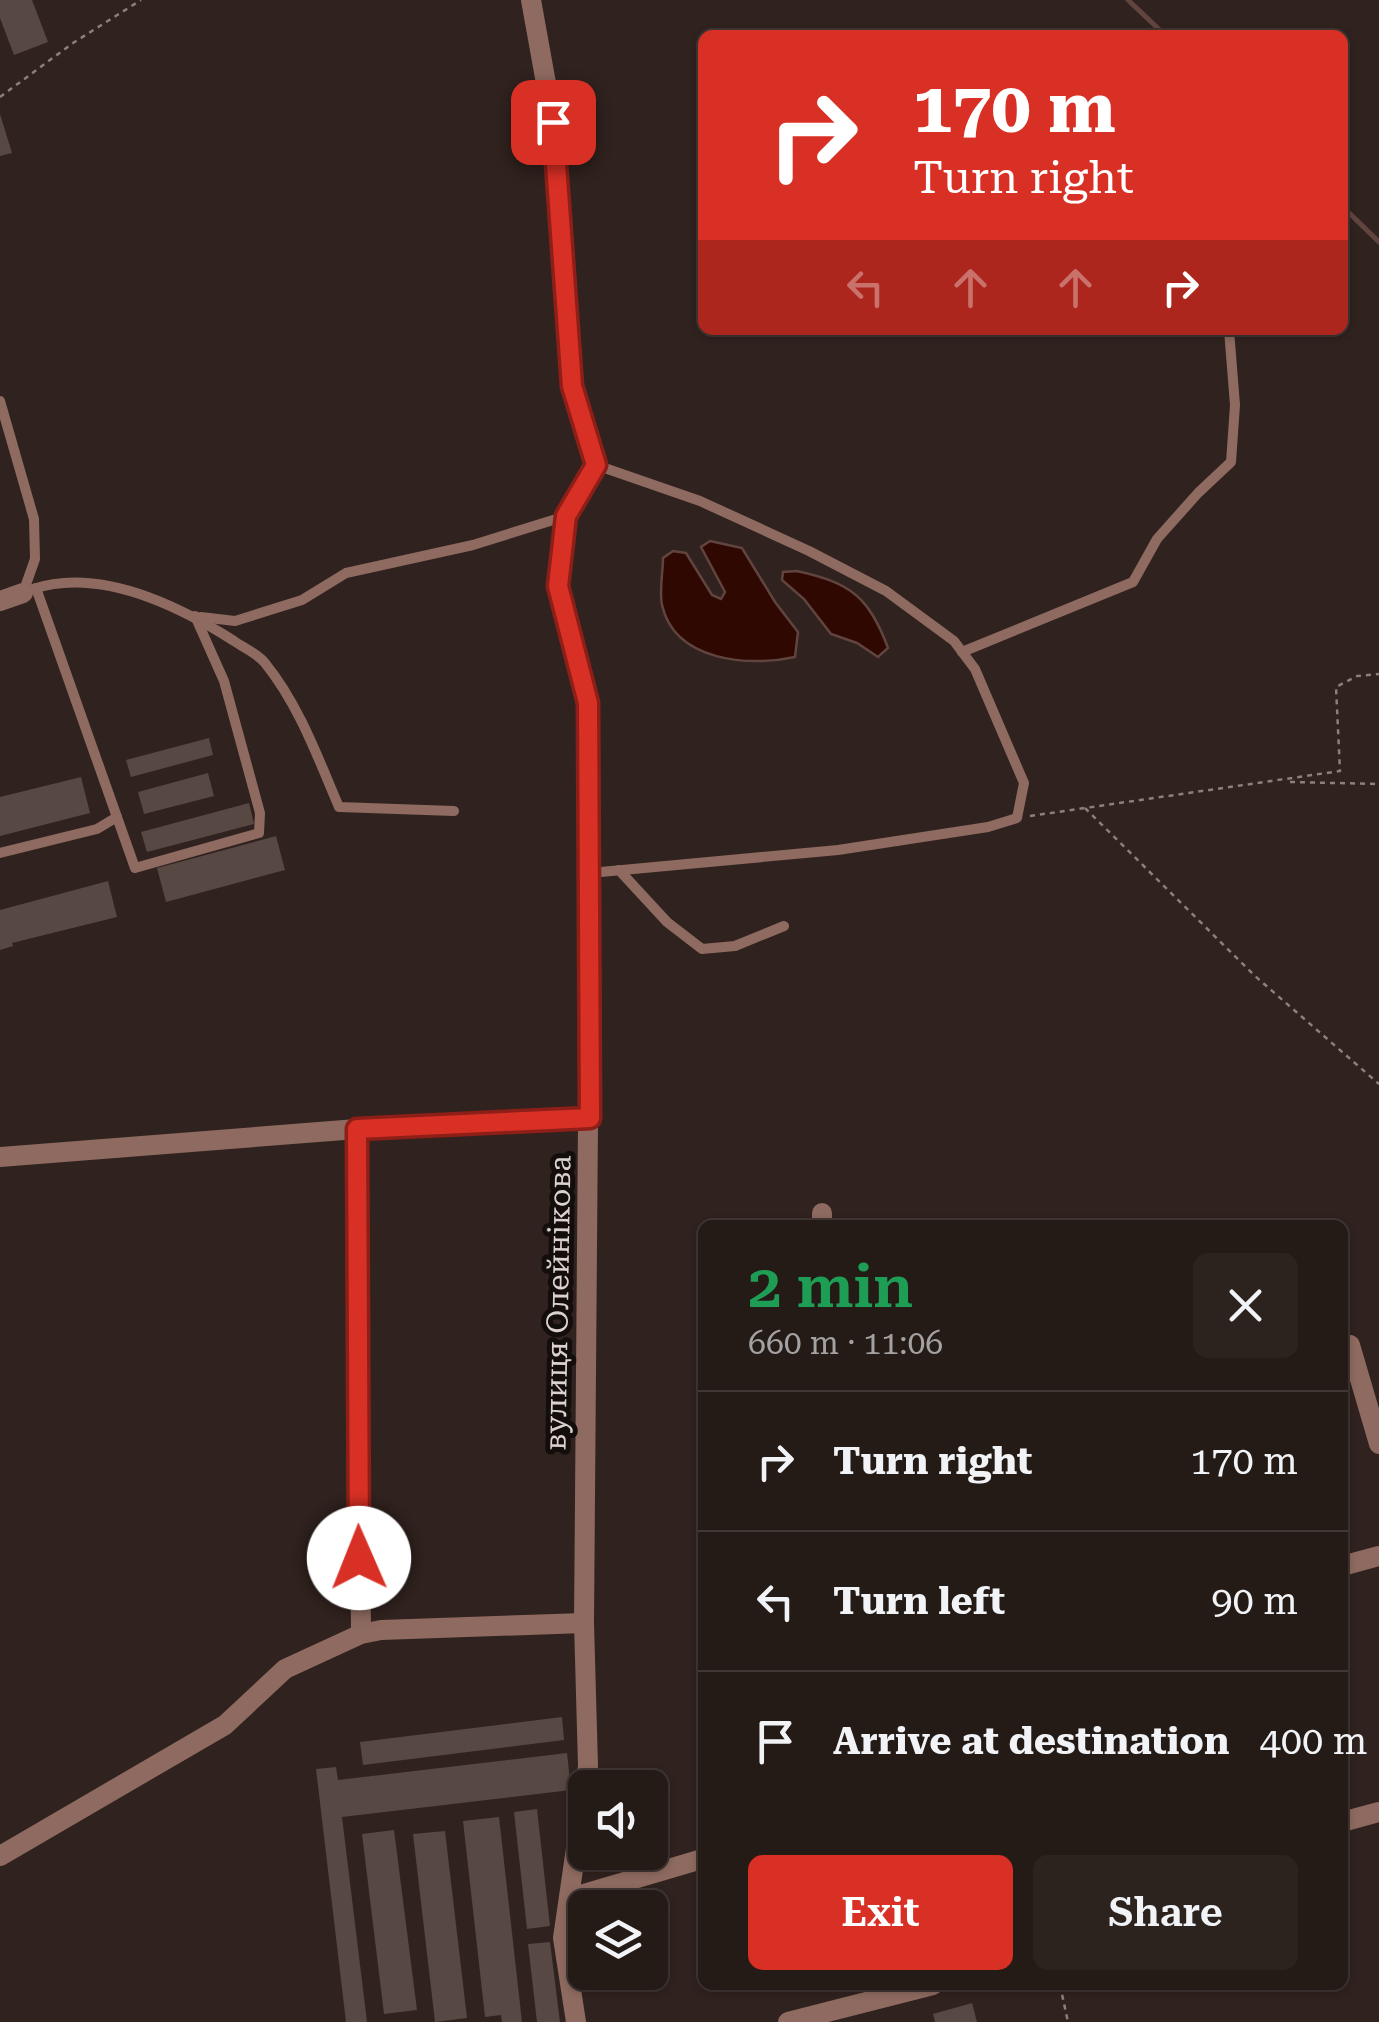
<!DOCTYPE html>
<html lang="en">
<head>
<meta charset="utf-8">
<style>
	body { margin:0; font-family:"Roboto Serif",serif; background:#2c231f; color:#f1f3f6; height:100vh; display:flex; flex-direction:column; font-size:38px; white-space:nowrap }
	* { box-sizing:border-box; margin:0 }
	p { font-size:32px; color:#a3a1a1 }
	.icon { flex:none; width:55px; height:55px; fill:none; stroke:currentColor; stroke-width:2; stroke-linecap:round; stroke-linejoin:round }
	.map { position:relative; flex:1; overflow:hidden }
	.sheet { position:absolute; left:698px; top:1220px; width:650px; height:770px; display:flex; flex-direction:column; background:#241a16; border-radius:15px; box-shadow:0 2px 8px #0004,0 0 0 2px #413835 }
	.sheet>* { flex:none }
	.guide { position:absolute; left:698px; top:30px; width:650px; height:305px; border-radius:15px; box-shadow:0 2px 8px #0004,0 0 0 2px #413835; background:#d93025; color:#fff; overflow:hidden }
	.tools { position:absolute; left:568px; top:1770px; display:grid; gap:20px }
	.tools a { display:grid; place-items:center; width:100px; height:100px; border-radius:15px; background:#241a16; box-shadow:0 2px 8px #0004,0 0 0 2px #413835; font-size:50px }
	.pin { position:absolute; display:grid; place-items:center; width:85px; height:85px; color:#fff; margin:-42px; border-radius:20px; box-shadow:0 5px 15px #0006 }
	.me { position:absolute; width:110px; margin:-55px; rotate:359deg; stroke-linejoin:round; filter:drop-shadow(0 0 8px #0008) }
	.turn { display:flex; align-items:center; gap:35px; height:210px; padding:0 50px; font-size:45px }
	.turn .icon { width:130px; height:130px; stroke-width:2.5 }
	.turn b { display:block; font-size:70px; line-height:85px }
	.lanes { display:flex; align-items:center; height:95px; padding:0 50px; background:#0003; justify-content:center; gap:50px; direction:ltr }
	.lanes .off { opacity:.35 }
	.round { display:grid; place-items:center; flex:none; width:105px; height:105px; border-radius:15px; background:#2c231f }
	.headline { display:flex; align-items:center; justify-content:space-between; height:170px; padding:0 50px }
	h1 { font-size:60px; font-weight:600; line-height:75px; color:#1e9e55 }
	.action { display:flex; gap:20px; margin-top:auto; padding:20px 50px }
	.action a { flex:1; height:115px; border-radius:15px; background:#d93025; color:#fff; font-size:40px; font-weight:600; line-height:115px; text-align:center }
	.action a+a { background:#2c231f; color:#f1f3f6 }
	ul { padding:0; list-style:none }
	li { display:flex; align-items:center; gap:30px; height:140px; padding:0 50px; border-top:2px solid #413835 }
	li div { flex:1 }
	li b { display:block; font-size:38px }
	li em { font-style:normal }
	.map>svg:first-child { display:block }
	.water { fill:#2e0801; stroke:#62443f; stroke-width:2.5 }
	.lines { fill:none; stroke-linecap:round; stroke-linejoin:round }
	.stream { stroke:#62443f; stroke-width:5 }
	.building { fill:#584844 }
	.path { stroke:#8c807d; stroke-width:2.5; stroke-dasharray:5 5; stroke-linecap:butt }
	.service { stroke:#8e6a60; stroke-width:10 }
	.minor { stroke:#8e6a60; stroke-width:20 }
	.route-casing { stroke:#8d1f18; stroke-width:25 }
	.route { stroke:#d93025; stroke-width:18 }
	.labels { text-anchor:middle; stroke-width:10; stroke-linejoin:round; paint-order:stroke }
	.street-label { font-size:30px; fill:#dbd1cf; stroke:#130d0c }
</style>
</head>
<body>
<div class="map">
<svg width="1379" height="2022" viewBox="0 0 1379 2022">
	<rect width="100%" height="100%" fill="#30221e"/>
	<g class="water">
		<path d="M710,541L742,548L775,602L798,632L795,657C750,667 675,662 662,605C659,591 663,572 663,558L673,551L686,553L712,595L721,599L725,592L701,547Z"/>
		<path d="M797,571C851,583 869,597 888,648L878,657L857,643L831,634L804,599L782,580L783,572Z"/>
	</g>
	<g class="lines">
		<g class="stream">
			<polyline points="1128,0 1165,35"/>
			<polyline points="1342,206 1379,242"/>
		</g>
	</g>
	<g class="building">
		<polygon points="0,0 32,0 48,42 14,55 0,18"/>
		<polygon points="0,114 12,153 0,156"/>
		<polygon points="209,738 213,755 131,777 126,760"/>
		<polygon points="208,773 214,796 144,814 138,792"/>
		<polygon points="81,777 90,813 0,836 0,797"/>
		<polygon points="249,803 254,824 147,852 141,832"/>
		<polygon points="276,836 285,870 166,902 157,868"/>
		<polygon points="108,881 117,917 12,943 13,946 0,950 0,910"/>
		<polygon points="562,1717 564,1740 363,1765 360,1742"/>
		<polygon points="567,1753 571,1790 342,1817 367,2022 346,2022 316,1769 336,1767 338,1780"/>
		<polygon points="537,1809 550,1926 527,1929 514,1812"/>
		<polygon points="499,1817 522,2022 502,2022 501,2015 485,2017 463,1821"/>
		<polygon points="394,1830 417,2010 384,2014 362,1834"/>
		<polygon points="445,1831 467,2018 435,2022 413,1834"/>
		<polygon points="550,1942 560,2022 537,2022 528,1944"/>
		<polygon points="972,2003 977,2022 935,2022 933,2014"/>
	</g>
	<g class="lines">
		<g class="path">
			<polyline points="0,97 73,43 141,0"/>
			<polyline points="1290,782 1379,784"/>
			<polyline points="1085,808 1255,976 1379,1084"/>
			<polyline points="1030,816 1340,771 1336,687 1357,676 1379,674"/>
			<polyline points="1060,1985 1068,2022"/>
		</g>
		<g class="service">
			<polyline points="0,401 34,519 35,559 23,593"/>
			<polyline points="36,588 135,868 259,833 260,813 224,681 195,616"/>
			<path d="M33,589C100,567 179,606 234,641C244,648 258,654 265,663C299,705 318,758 339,807L454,811"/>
			<polyline points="201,617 235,621 302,600 346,573 473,545 566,516"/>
			<polyline points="962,652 1133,582 1157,539 1198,493 1231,462 1235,405 1229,330"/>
			<polyline points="0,853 97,829 117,817"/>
			<polyline points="619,870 667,922 702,949 735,946 784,926"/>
			<polyline points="590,873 838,850 988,827 1017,818 1024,783 975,669 954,641 886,591 809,551 700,501 596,465"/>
		</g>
		<g class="minor">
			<polyline points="531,0 553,122 573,387 596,465 567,516 558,586 588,703 587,818 590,873 584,1623 588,1766 563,1938 576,2022"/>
			<polyline points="0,601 23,593"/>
			<polyline points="357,1129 361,1634"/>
			<polyline points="0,1157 357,1129 590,1118"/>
			<polyline points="822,1225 822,1213"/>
			<polyline points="1350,1345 1379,1444"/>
			<polyline points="1342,1566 1379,1556"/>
			<polyline points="1342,1822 1379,1812"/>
			<polyline points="0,1856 225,1725 285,1669 361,1634 381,1630 584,1623"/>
			<polyline points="570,1898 702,1859"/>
			<polyline points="788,2022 933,1985"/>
		</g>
	</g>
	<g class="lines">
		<g class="route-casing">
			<polyline id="route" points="359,1558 357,1129 590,1118 588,703 558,586 566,516 596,465 572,386 553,122"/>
		</g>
		<use href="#route" class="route"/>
	</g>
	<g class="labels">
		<g class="street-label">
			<text transform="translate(558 1303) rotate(-89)" y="10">вулиця Олейнікова</text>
		</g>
	</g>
</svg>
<div class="tools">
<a><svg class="icon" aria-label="sound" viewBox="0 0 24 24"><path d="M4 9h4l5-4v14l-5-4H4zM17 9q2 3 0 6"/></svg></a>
<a><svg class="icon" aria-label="layers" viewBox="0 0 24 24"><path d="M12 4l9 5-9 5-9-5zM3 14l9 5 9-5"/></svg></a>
</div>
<div class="pin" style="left:553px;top:122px;background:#d93025"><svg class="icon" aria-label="arrive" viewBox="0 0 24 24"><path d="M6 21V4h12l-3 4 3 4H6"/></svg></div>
<svg class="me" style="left:359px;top:1558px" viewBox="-20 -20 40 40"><circle r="19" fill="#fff"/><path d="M0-13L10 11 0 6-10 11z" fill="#d93025"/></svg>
<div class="guide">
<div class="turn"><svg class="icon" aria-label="right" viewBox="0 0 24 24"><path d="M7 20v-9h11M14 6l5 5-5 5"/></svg><div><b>170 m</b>Turn right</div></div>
<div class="lanes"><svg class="icon off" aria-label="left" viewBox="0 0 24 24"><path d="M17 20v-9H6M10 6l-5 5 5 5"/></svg><svg class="icon off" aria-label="ahead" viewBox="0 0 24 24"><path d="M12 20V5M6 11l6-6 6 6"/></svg><svg class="icon off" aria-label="ahead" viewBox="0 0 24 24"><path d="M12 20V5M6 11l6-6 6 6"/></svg><svg class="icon" aria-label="right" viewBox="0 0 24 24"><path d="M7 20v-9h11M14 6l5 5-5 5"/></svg></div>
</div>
<section class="sheet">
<div class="headline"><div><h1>2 min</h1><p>660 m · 11:06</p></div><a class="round"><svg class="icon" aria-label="close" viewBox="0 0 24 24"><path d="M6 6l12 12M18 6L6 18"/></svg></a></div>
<ul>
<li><svg class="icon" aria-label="right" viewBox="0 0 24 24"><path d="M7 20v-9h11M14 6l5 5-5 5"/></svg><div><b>Turn right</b></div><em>170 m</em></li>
<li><svg class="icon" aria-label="left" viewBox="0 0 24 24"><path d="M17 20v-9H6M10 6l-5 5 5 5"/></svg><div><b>Turn left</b></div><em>90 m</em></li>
<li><svg class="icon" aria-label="arrive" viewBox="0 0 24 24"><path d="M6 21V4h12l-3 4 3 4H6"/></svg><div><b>Arrive at destination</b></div><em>400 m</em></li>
</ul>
<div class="action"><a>Exit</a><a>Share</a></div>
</section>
</div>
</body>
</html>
